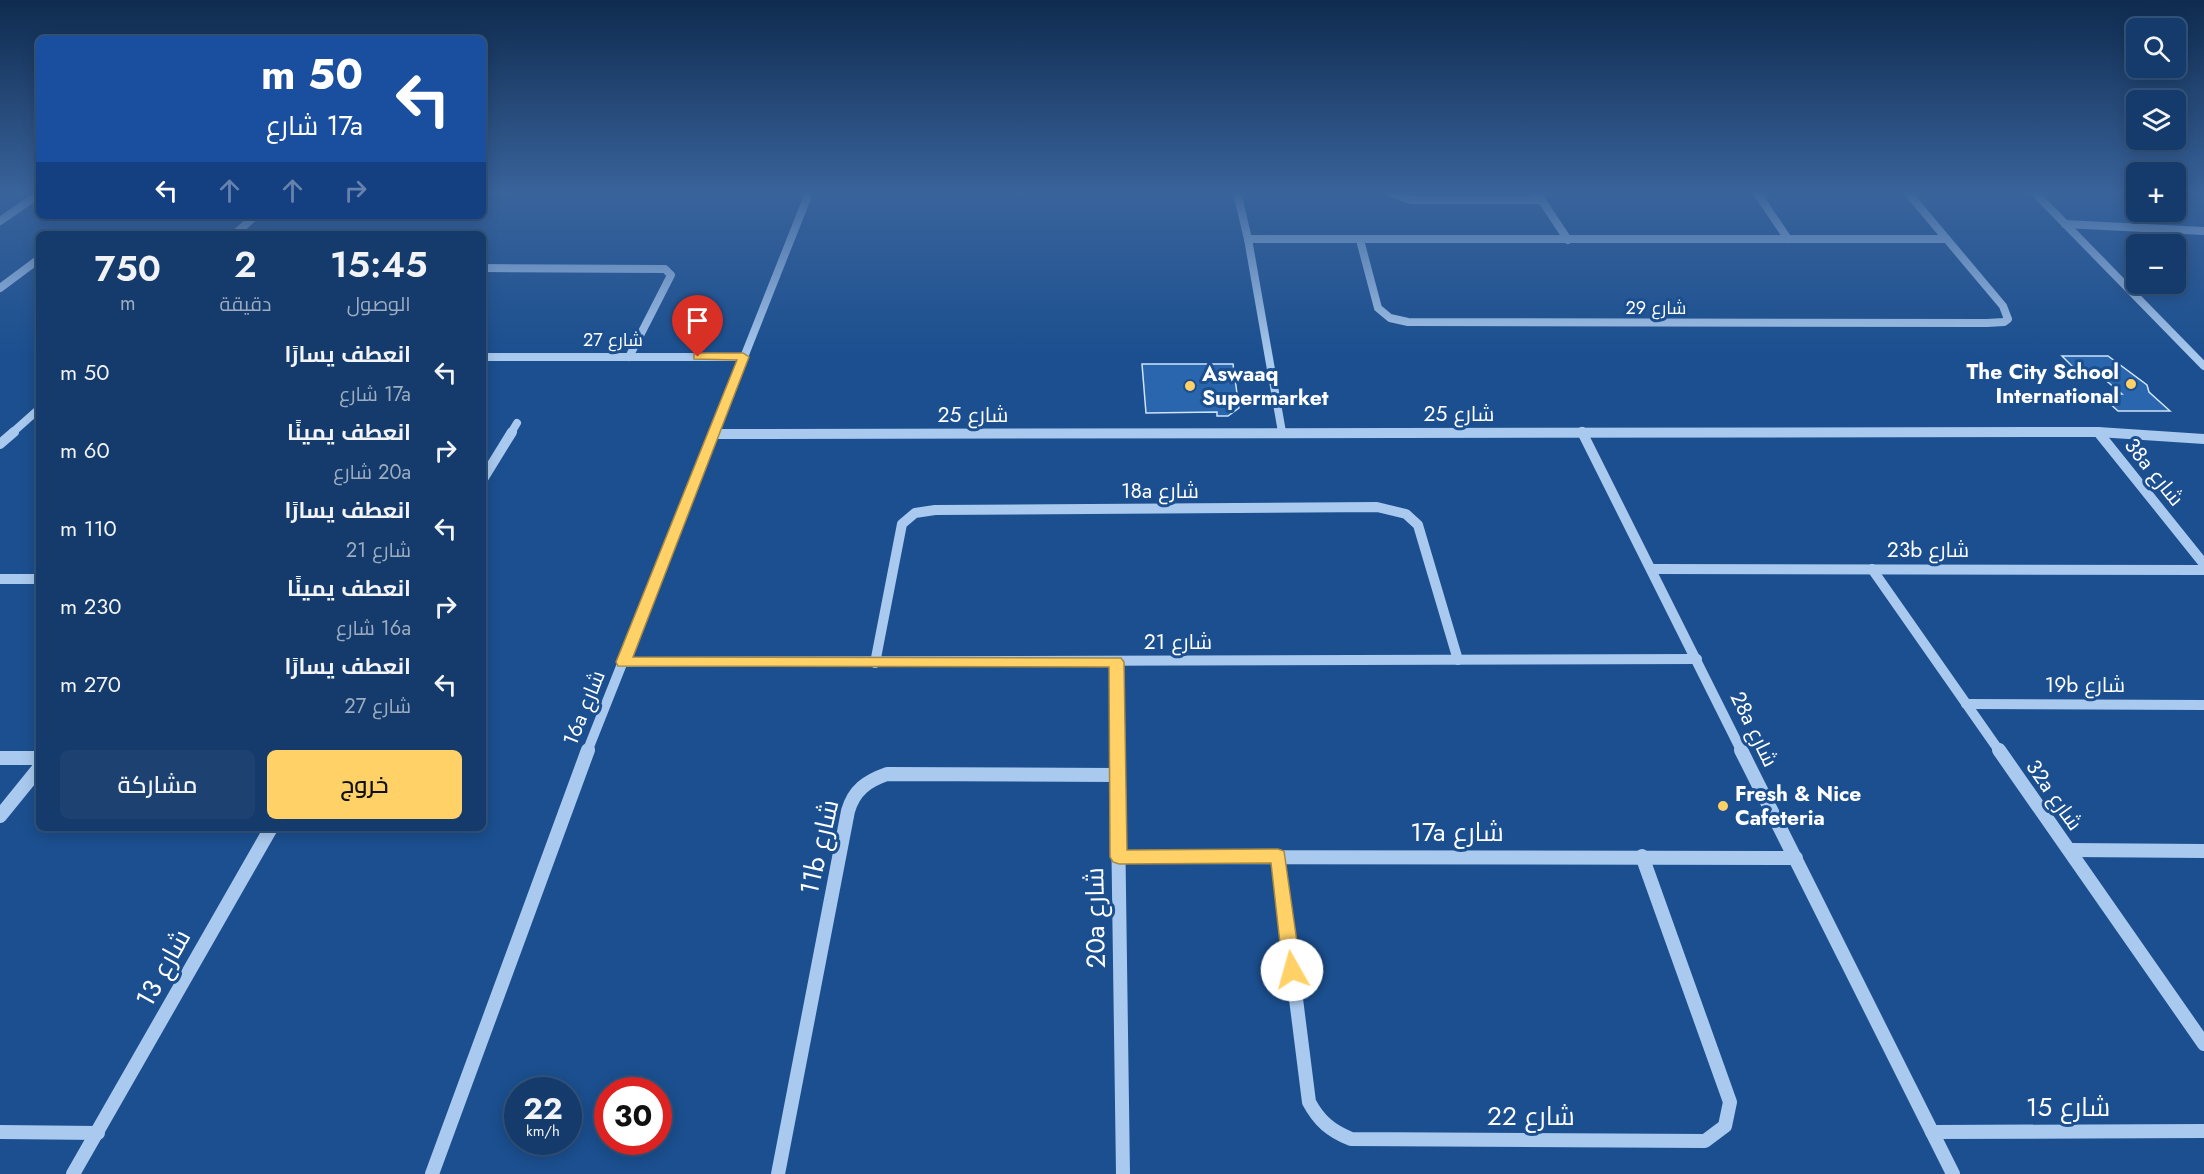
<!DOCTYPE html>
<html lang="ar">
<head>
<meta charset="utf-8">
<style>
	body { margin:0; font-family:Jost,Cairo,sans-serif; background:#1d4271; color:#f1f3f6; direction:rtl; height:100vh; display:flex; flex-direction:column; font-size:22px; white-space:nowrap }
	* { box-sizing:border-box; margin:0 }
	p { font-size:20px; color:#9dadc1 }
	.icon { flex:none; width:33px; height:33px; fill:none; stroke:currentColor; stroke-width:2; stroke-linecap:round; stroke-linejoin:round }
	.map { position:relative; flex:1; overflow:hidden; direction:ltr }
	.details { position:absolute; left:36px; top:231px; width:450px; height:600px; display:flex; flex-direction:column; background:#143b6b; border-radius:9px; box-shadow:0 3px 15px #0003,0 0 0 2px #33557e; direction:rtl }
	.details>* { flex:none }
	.top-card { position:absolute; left:36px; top:36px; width:450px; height:183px; border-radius:9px; box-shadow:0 3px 15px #0003,0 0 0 2px #33557e; direction:rtl; background:#1a4fa0; color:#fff; overflow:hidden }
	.tools { position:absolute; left:2126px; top:18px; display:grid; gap:12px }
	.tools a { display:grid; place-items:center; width:60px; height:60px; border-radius:9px; background:#143b6b; box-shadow:0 3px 15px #0003,0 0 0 2px #33557e; font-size:30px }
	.speed { position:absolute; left:504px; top:1077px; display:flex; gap:12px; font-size:30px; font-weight:700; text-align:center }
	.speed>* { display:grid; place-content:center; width:78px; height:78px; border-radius:50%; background:#143b6b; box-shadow:0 3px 15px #0003,0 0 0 2px #33557e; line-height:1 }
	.speed small { font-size:15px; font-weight:400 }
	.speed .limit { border:9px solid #d22; background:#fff; color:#111 }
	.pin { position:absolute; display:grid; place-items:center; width:51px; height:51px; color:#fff; margin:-62px -26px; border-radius:50% 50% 50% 0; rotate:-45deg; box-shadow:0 0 6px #0007 }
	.pin .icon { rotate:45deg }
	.me { position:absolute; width:66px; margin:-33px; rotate:353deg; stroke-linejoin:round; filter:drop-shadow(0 0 4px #0008) }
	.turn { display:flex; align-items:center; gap:21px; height:126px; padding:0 24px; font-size:27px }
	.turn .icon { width:78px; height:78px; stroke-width:2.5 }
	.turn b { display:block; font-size:42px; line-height:51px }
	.lanes { display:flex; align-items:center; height:57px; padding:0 24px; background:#0003; justify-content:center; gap:30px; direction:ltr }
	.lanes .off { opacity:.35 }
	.eta { display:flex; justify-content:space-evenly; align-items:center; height:102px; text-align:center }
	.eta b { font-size:36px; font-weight:600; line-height:42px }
	.action { display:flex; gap:12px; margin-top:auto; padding:12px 24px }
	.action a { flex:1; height:69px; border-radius:9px; background:#ffd166; color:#111; font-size:24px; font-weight:600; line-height:69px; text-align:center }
	.action a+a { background:#1d4271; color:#f1f3f6 }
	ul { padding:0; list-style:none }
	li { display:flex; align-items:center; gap:18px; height:78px; padding:0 24px }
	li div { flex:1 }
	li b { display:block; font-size:22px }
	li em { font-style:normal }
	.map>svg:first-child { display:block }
	.building { fill:#2a66ad; stroke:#cfe3fa; stroke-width:1.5 }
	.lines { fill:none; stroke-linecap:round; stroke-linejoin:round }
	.minor-far2 { stroke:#a9c9ee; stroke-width:8 }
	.minor-far1 { stroke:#a9c9ee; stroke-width:10 }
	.minor { stroke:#a9c9ee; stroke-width:14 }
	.route { fill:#ffd166; stroke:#a68842; stroke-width:1.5 }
	.poi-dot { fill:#ffd166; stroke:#1b4f8f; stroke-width:2 }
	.labels { text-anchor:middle; stroke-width:6; stroke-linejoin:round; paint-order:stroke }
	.far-street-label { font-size:18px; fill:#fff; stroke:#1b4f8f }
	.poi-label { font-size:21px; font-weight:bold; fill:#fff; stroke:#1b4f8f; text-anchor:start }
	.street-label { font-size:21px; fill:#fff; stroke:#1b4f8f }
	.near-street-label { font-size:26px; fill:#fff; stroke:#1b4f8f }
</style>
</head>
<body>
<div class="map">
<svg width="2204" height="1174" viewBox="0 0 2204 1174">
	<rect width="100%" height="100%" fill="#1b4f8f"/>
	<g class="building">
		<polygon points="2062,356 2108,356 2147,385 2149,392 2170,411 2118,411 2107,401 2114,400 2107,394 2122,394 2097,373 2079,373"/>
		<polygon points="1142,364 1233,364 1239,408 1228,416 1217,416 1217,412 1146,413"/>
	</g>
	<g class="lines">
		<g class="minor-far2">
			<polyline points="1237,193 1248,239 1282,432"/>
			<polyline points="1391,193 1411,200 1541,200"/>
			<polyline points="1537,193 1568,240"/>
			<polyline points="1757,193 1788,239"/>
			<polyline points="2035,193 2204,366"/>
			<polyline points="0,221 39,194"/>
			<polyline points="2065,224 2204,231"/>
			<polyline points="235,234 255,216"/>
			<polyline points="1248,239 1946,239"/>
			<polyline points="1360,240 1378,308 1390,318 1408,322 1987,323 2004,322 2008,319 2003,306 1908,193"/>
			<polyline points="483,268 665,269 671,275 629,357"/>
			<polyline points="0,288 39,259"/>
			<polyline points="483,357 743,357"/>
			<polyline points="1582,431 1583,433"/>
			<polyline points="12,433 39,409"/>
			<polyline points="511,433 517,423"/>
			<polyline points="714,433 809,193"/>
			<polyline points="1291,433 2116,433"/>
		</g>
		<g class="minor-far1">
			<polyline points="1582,432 1742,752"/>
			<polyline points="2098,432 2204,564"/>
			<polyline points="714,434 2098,432 2204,439"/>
			<polyline points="0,444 14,432"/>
			<polyline points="483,479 512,432"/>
			<polyline points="1652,569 2204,570"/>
			<polyline points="1872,569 2000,752"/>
			<polyline points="0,579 39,579"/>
			<polyline points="623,662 1697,659"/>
			<polyline points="1116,662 1117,752"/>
			<polyline points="875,663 902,524 915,513 935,510 1377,507 1406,514 1418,525 1458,660"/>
			<polyline points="1966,704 2204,705"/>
			<polyline points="587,752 714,432"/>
		</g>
		<g class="minor">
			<polyline points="1117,750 1123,1174"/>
			<polyline points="1741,750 1953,1174"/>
			<polyline points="1999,750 2204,1044"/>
			<polyline points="0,758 39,758"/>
			<polyline points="0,816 39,768"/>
			<polyline points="2070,850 2204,851"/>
			<path d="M1278,856L1309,1102C1319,1121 1331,1131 1351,1139L1705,1141L1725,1126L1730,1102L1642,856"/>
			<polyline points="1119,857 1796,858"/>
			<polyline points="0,1132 98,1133"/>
			<polyline points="1932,1132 2204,1131"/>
			<polyline points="73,1174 271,828"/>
			<polyline points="432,1174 588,750"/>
			<path d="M778,1174L848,811C854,790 867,781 887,774L1117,775"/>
		</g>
	</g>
	<linearGradient id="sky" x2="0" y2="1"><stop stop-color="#0f2b4f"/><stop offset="0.54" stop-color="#39639b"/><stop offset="1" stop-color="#39639b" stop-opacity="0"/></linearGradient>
	<rect width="2204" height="357" fill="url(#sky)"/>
	<polygon class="route" points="698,353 743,353 749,357 633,657 1121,658 1124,662 1127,850 1278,849 1284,851 1301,970 1298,976 1292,978 1285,976 1283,970 1271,863 1119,864 1113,862 1110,857 1109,667 618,666 616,662 737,360 694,359 694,354"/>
	<g class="poi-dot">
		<circle cx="2131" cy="384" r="6"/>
		<circle cx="1190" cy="386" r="6"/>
		<circle cx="1723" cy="806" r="6"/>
	</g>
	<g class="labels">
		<g class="far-street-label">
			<text x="1656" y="314">شارع 29</text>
			<text x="613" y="346">شارع 27</text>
		</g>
		<g class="poi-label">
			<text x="2119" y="379" text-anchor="end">The City School<tspan x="2119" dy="24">International</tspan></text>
			<text x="1202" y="381">Aswaaq<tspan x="1202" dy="24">Supermarket</tspan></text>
			<text x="1735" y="801">Fresh &amp; Nice<tspan x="1735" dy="24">Cafeteria</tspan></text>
		</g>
		<g class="street-label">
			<text x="1459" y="421">شارع 25</text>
			<text x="973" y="422">شارع 25</text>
			<text transform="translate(2154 472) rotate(51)" y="7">38a شارع</text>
			<text x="1160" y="498">18a شارع</text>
			<text x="1928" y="557">23b شارع</text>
			<text x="1178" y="649">شارع 21</text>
			<text x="2085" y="692">19b شارع</text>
			<text transform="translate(584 708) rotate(-68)" y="7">16a شارع</text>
			<text transform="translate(1754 729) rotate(64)" y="7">28a شارع</text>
			<text transform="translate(2054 795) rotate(55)" y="7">32a شارع</text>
		</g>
		<g class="near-street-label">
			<text x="1457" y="841">17a شارع</text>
			<text transform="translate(819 847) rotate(-77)" y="9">11b شارع</text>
			<text transform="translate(1095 918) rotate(-91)" y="9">20a شارع</text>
			<text transform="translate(163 968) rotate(-61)" y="9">شارع 13</text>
			<text x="2068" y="1116">شارع 15</text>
			<text x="1531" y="1125">شارع 22</text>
		</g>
	</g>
</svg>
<div class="tools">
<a><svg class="icon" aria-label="search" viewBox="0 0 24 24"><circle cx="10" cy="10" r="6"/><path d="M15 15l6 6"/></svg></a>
<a><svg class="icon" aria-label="layers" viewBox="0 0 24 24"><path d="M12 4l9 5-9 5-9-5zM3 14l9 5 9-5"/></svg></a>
<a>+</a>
<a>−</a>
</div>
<div class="speed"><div>22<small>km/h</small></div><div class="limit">30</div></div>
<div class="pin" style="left:698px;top:357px;background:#d93025"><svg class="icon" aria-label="arrive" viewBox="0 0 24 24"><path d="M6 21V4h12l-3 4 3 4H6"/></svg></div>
<svg class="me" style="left:1292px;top:970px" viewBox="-20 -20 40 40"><circle r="19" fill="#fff"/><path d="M0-13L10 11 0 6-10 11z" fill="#ffd166"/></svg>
<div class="top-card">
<div class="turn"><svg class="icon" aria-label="left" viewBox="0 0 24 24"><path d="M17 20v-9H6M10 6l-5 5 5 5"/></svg><div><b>50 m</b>17a شارع</div></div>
<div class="lanes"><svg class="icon" aria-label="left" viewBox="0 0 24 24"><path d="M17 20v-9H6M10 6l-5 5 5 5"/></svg><svg class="icon off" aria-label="ahead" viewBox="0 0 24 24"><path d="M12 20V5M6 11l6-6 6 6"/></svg><svg class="icon off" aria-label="ahead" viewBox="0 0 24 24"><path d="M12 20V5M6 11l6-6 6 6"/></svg><svg class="icon off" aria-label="right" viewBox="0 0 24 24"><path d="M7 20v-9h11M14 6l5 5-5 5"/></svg></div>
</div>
<section class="details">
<div class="eta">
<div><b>15:45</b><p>الوصول</p></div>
<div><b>2</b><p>دقيقة</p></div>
<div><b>750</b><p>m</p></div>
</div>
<ul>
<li><svg class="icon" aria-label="left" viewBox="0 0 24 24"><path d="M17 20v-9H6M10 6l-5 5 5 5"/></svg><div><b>انعطف يسارًا</b><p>17a شارع</p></div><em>50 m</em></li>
<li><svg class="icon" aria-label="right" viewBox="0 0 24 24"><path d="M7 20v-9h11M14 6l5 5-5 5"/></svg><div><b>انعطف يمينًا</b><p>20a شارع</p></div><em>60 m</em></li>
<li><svg class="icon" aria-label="left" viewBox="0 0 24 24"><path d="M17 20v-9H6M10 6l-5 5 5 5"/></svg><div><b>انعطف يسارًا</b><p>شارع 21</p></div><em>110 m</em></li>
<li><svg class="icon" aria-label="right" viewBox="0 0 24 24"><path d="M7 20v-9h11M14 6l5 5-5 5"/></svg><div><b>انعطف يمينًا</b><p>16a شارع</p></div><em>230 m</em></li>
<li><svg class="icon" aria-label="left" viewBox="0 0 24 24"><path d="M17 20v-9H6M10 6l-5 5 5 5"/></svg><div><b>انعطف يسارًا</b><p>شارع 27</p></div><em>270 m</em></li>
</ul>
<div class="action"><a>خروج</a><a>مشاركة</a></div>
</section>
</div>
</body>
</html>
